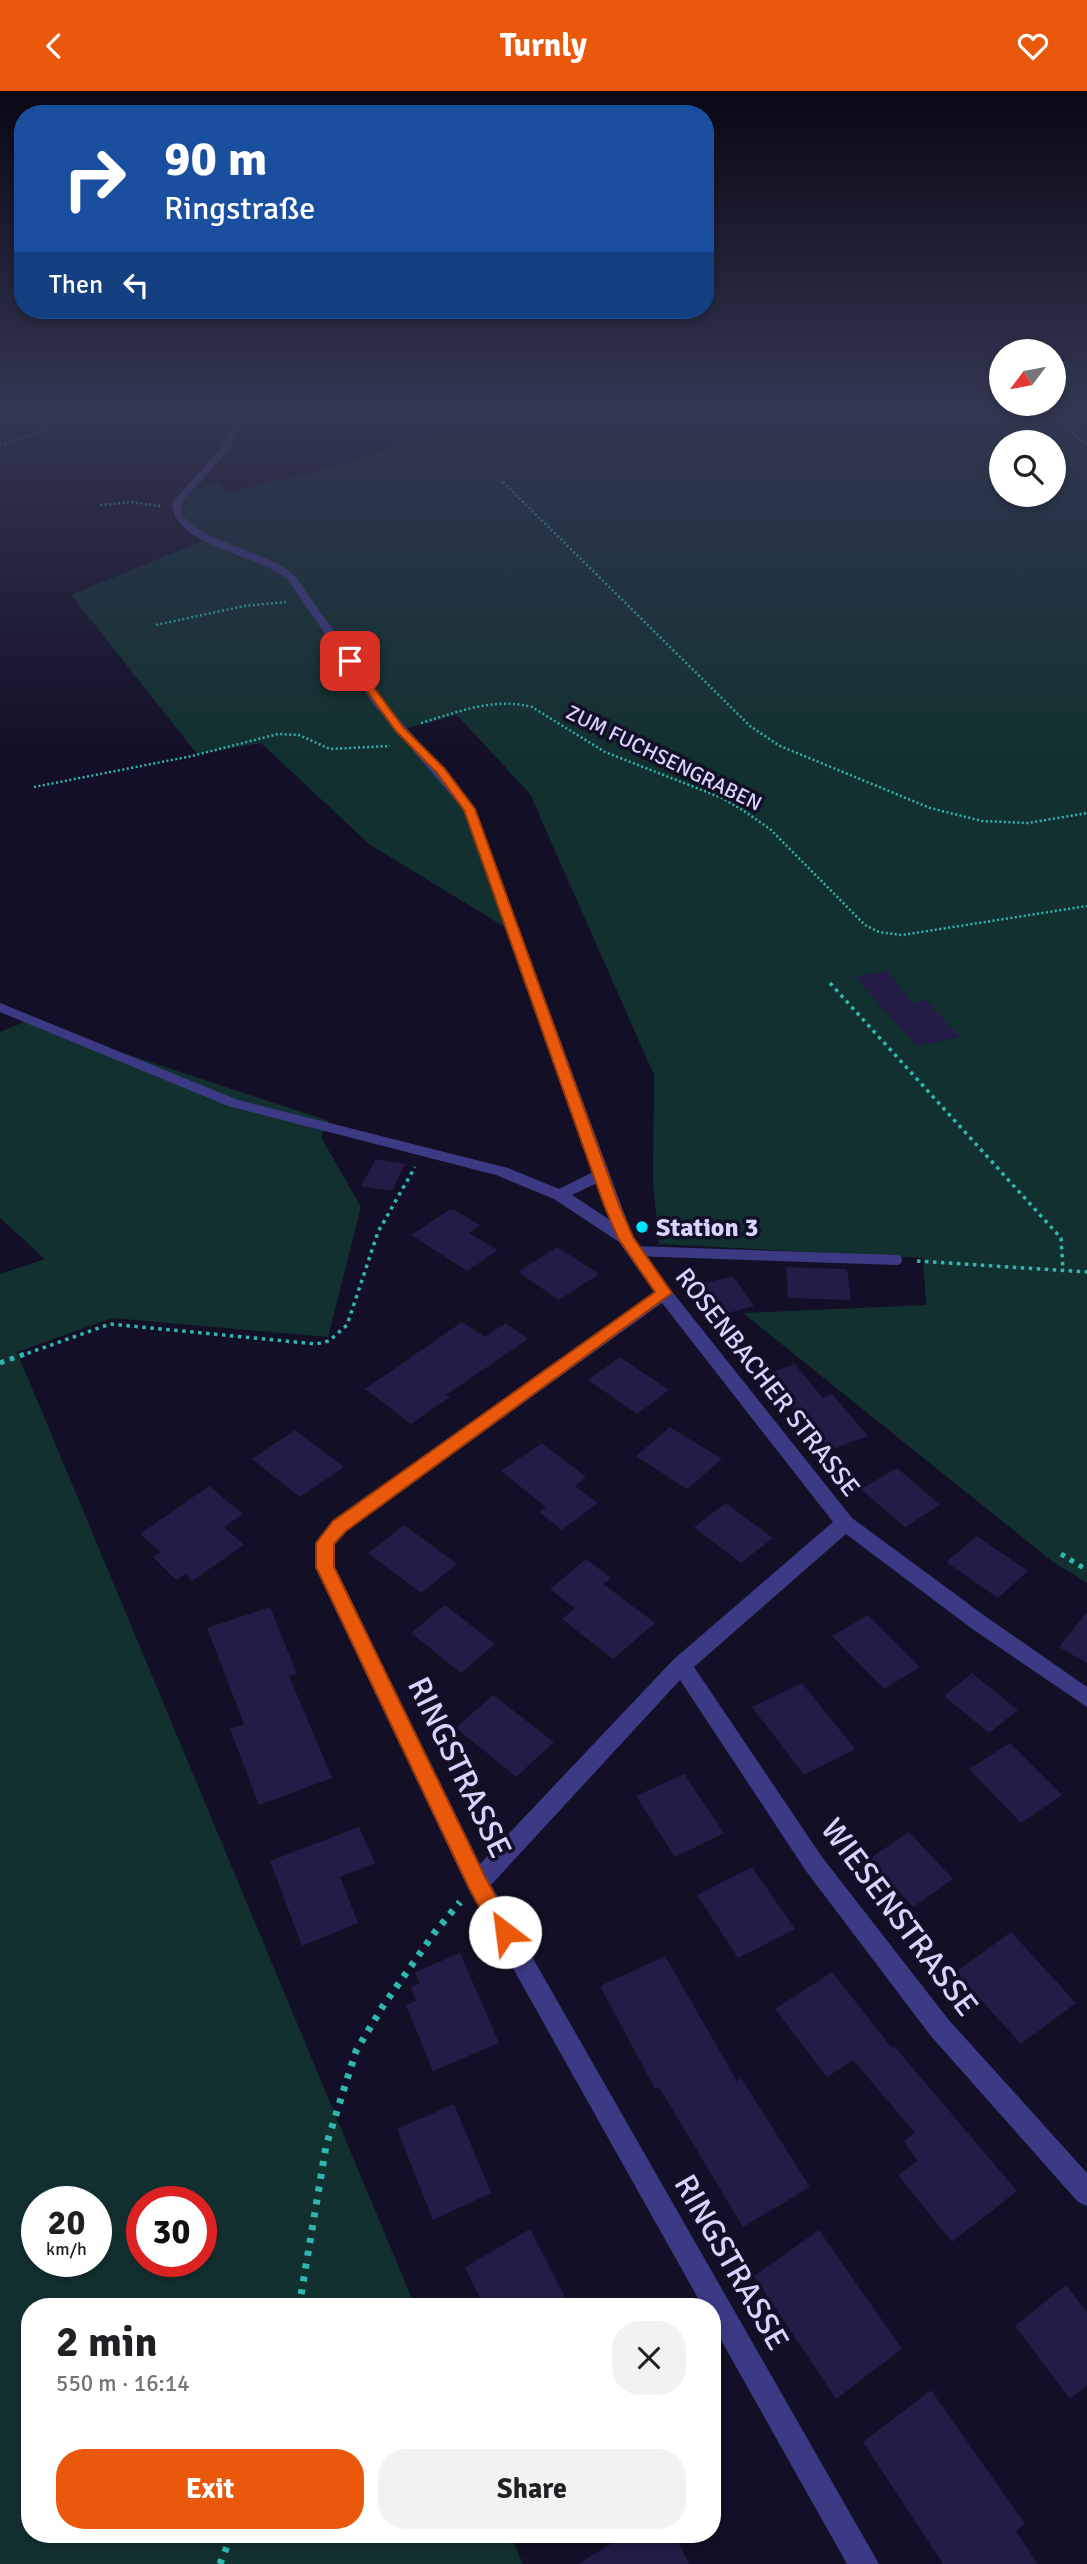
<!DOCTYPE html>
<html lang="en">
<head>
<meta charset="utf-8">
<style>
	body { margin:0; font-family:Signika,sans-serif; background:#f2f2f2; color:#202124; height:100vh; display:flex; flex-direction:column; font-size:26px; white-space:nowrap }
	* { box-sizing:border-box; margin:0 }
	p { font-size:23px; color:#757577 }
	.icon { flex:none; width:38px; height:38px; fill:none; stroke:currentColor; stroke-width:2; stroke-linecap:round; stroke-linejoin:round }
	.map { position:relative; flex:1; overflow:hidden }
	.details { position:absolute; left:21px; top:2207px; width:700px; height:245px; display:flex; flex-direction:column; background:#fff; border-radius:28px; box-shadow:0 4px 10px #0003 }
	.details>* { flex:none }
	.hud { position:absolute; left:14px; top:14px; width:700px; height:214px; border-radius:28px; box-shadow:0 4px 10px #0003; background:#1a4fa0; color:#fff; overflow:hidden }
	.needle { width:46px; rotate:238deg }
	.buttons { position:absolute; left:989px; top:248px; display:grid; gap:14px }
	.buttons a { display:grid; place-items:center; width:77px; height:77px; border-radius:50%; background:#fff; box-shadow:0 4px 10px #0003; font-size:35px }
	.speed { position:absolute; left:21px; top:2095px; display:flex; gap:14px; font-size:35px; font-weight:700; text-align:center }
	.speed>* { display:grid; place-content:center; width:91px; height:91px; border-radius:50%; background:#fff; box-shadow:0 4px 10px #0003; line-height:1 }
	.speed small { font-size:18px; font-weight:400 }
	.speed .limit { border:10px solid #d22; background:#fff; color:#111 }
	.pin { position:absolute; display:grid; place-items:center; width:60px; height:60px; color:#fff; margin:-30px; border-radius:14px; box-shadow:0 4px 10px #0006 }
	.me { position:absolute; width:77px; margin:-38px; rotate:330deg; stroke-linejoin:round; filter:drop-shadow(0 0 5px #0008) }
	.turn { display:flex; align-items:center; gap:24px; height:147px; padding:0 35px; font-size:32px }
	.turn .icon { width:91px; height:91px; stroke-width:2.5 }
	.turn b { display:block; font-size:49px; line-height:60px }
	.then { display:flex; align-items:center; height:66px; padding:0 35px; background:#0003; gap:14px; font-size:26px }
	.round { display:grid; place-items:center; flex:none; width:74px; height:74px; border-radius:28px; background:#f2f2f2 }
	.head { display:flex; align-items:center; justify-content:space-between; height:119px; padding:0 35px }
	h1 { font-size:42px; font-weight:700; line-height:52px }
	.cta { display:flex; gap:14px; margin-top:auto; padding:14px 35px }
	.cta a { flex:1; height:80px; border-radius:28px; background:#ea580c; color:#fff; font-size:28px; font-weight:700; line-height:80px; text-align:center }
	.cta a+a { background:#f2f2f2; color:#202124 }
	header { display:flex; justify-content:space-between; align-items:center; height:91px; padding:0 35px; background:#ea580c; color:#fff; font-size:32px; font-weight:700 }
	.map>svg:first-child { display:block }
	.green { fill:#12302f; fill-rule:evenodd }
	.building { fill:#241b47 }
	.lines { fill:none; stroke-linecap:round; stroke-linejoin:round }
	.path-far3 { stroke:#2fb8b0; stroke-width:2.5; stroke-dasharray:2 2.5; stroke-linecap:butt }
	.path-far2 { stroke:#2fb8b0; stroke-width:3.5; stroke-dasharray:3.5 4.5; stroke-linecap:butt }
	.path-far1 { stroke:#2fb8b0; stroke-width:5; stroke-dasharray:4.5 6; stroke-linecap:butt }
	.path { stroke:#2fb8b0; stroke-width:7; stroke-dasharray:5 8; stroke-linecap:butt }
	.lane { stroke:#3d3a85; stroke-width:10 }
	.street { fill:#3d3a85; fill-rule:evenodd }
	.route { fill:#ea580c; stroke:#983908; stroke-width:2 }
	.poi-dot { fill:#00e5ff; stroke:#130f26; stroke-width:2.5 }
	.labels { text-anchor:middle; stroke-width:7; stroke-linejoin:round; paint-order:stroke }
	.far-street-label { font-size:21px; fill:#d9d4ff; stroke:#130f26 }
	.poi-label { font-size:26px; font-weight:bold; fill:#d9d4ff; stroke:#130f26; text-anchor:start }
	.street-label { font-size:26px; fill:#d9d4ff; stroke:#130f26 }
	.near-street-label { font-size:32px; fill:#d9d4ff; stroke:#130f26 }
</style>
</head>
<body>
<header><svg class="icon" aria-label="back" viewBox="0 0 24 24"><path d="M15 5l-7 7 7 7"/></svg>Turnly<svg class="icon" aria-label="heart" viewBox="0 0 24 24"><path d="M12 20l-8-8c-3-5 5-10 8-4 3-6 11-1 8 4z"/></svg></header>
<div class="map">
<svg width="1087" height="2473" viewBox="0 0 1087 2473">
	<rect width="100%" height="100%" fill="#130f26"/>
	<g class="green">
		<path d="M453,319H1087V1492L1053,1471L743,1222L926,1214L923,1167L659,1153L653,1091L654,984L530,703L457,624L404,638L464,708L513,841L369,753L261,652L197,663L71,504L207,448L175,427L173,414L181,403L218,392L227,402L327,378L462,333ZM1001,352H1054V404H1001Z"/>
		<path d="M26,930L329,1030L321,1046L361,1116L328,1246L112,1227L17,1261L415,2215L30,2216V2443H510L523,2473H0V1183L45,1168L0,1127V941ZM37,2110H96V2170H37ZM142,2110H201V2170H142Z"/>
	</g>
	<g class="building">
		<polygon points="888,880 912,912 925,909 960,946 917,955 854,885"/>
		<polygon points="376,1068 405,1073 392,1100 361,1095"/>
		<polygon points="449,1119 455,1119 480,1134 469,1142 498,1159 467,1180 411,1144"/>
		<polygon points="557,1156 599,1183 559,1209 518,1181"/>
		<polygon points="786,1176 847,1178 851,1209 788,1207"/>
		<polygon points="733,1185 754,1215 717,1225 697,1194"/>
		<polygon points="462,1231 485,1246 506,1232 528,1248 446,1304 450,1306 411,1333 365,1298"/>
		<polygon points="620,1266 669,1299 637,1323 588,1289"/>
		<polygon points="792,1270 823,1307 832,1303 868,1345 827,1360 765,1283 793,1274"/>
		<polygon points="670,1336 722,1368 687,1398 636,1365"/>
		<polygon points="295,1339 344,1376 300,1406 252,1368"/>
		<polygon points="542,1352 586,1386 575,1395 598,1412 562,1439 539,1421 546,1416 501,1380"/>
		<polygon points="897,1377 940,1414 905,1436 861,1398"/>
		<polygon points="209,1395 243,1423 224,1436 244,1454 192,1490 185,1483 176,1489 153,1466 161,1461 140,1443"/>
		<polygon points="726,1412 773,1447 741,1472 694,1436"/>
		<polygon points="404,1434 457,1473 421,1502 368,1462"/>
		<polygon points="977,1445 1028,1480 998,1507 946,1471"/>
		<polygon points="586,1468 611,1487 603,1493 655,1532 613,1568 562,1528 575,1517 550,1498"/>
		<polygon points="445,1514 495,1553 461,1582 411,1542"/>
		<polygon points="270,1516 297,1583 289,1585 332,1687 259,1714 230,1638 244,1633 207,1537"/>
		<polygon points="1087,1521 1087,1572 1059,1556"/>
		<polygon points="868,1524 920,1576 884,1598 832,1545"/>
		<polygon points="972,1582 1018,1619 989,1642 944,1605"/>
		<polygon points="802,1592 855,1658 804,1684 752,1616"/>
		<polygon points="493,1604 554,1651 516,1686 456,1637"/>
		<polygon points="1010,1652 1062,1704 1021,1732 969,1678"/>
		<polygon points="684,1683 724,1742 675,1766 636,1705"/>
		<polygon points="359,1736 375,1772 340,1786 358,1832 302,1855 270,1770"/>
		<polygon points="909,1741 953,1788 913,1816 869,1768"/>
		<polygon points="752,1776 795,1838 738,1867 697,1804"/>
		<polygon points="1011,1841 1076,1912 1021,1953 956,1881"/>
		<polygon points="460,1862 499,1952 433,1980 406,1914 416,1910 411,1896 420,1892 415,1881"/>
		<polygon points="665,1865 737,1990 741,1987 810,2096 743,2136 659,1996 655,1998 600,1895"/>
		<polygon points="832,1881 892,1957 894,1955 1017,2100 952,2151 898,2084 917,2070 904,2050 915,2042 853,1969 827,1986 775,1918"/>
		<polygon points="454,2013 491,2102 433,2129 397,2038"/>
		<polygon points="530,2138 570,2216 484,2216 465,2176"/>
		<polygon points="819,2139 902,2258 836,2308 754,2185"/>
		<polygon points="1066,2194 1087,2221 1087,2294 1070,2308 1015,2235"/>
		<polygon points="931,2299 1025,2433 1016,2440 1038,2473 943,2473 863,2351"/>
		<polygon points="627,2443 674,2443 689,2473 578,2473"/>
	</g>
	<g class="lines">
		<g class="path-far3">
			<polyline points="1087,323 1075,328 1071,341 1087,353"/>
			<polyline points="772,324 785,319"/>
			<polyline points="0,354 100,319"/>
			<polyline points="503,391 750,635 780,655 930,717 982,730 1028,732 1087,722"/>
			<polyline points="100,414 131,411 160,415"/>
			<polyline points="156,534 244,515 286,511"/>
			<path d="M421,632C458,621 493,606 532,616L605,661L722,707L744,720L770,738L865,834L879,841L902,844L1087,815"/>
			<polyline points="34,696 192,665 278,643 299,644 330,658 390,655"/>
		</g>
		<g class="path-far2">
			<polyline points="830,892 1061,1147 1063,1179"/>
			<polyline points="917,1170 1087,1181"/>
			<polyline points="20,1265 110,1233 316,1253 329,1250 347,1234 378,1141 415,1076"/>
		</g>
		<g class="path-far1">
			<polyline points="0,1272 25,1263"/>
			<polyline points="1061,1463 1087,1479"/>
		</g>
		<g class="path">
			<polyline points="299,2216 326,2055 356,1960 383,1915 435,1841 460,1811"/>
			<polyline points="220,2473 232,2443"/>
		</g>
		<polyline class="lane" points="634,1160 897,1169"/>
		<path class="street" d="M241,319H249L228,360L181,412V423C211,457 262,456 295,485L382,609L457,694L475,718L633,1146L670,1198L852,1427L985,1525L1087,1596V1616L971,1537L846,1443L694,1576L822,1766L948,1928L1087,2082V2115L1078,2111L930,1944L806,1780L680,1589L491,1794L879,2473H847L712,2233V2216H703L469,1799L315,1476V1452L332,1430L654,1201L619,1151L554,1108L496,1084L228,1015L0,921V912L238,1009L508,1077L559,1098L593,1081L463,718L374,614L288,489C259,463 174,456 172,412L221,357ZM597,1092L610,1129L572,1104ZM662,1212L833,1431L674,1568L480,1773L335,1476V1454L346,1440Z"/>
	</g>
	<linearGradient id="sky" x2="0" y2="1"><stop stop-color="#0a0815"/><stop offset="0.48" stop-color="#333752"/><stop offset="1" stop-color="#333752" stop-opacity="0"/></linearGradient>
	<rect width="1087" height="665" fill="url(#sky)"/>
	<polygon class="route" points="346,568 353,568 403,636 444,677 475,718 619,1114 633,1146 672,1202 346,1440 334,1453 334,1476 485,1786 516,1841 512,1848 505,1851 497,1848 470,1799 316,1476 316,1452 333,1430 655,1201 618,1147 604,1114 464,719 437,682 396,640 345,570"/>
	<circle class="poi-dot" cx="642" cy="1136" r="7"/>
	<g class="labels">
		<g class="far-street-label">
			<text transform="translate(664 667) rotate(26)" y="7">ZUM FUCHSENGRABEN</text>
		</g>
		<g class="poi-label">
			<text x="656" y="1145">Station 3</text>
		</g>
		<g class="street-label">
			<text transform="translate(768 1291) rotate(52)" y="9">ROSENBACHER STRASSE</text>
		</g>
		<g class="near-street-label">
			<text transform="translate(460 1676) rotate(64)" y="11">RINGSTRASSE</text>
			<text transform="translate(900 1826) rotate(53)" y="11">WIESENSTRASSE</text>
			<text transform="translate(732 2171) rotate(60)" y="11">RINGSTRASSE</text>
		</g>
	</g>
</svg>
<div class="buttons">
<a><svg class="needle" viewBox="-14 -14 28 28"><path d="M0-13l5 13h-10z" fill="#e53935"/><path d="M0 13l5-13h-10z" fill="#757577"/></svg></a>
<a><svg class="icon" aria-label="search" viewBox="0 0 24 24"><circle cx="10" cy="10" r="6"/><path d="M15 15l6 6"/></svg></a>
</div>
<div class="speed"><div>20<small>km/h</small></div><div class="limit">30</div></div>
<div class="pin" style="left:350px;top:570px;background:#d93025"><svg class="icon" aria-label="arrive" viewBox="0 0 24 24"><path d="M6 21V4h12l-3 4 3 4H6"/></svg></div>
<svg class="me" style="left:505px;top:1841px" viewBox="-20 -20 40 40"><circle r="19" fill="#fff"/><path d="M0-13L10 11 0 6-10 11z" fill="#ea580c"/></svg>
<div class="hud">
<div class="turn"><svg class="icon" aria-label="right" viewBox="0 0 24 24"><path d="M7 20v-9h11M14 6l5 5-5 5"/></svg><div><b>90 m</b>Ringstraße</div></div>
<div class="then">Then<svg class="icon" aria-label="left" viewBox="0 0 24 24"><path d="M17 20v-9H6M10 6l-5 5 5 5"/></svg></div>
</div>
<section class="details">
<div class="head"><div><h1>2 min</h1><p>550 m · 16:14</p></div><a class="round"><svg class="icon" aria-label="close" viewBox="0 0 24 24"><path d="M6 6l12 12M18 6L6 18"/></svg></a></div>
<div class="cta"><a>Exit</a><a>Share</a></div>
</section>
</div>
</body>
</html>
